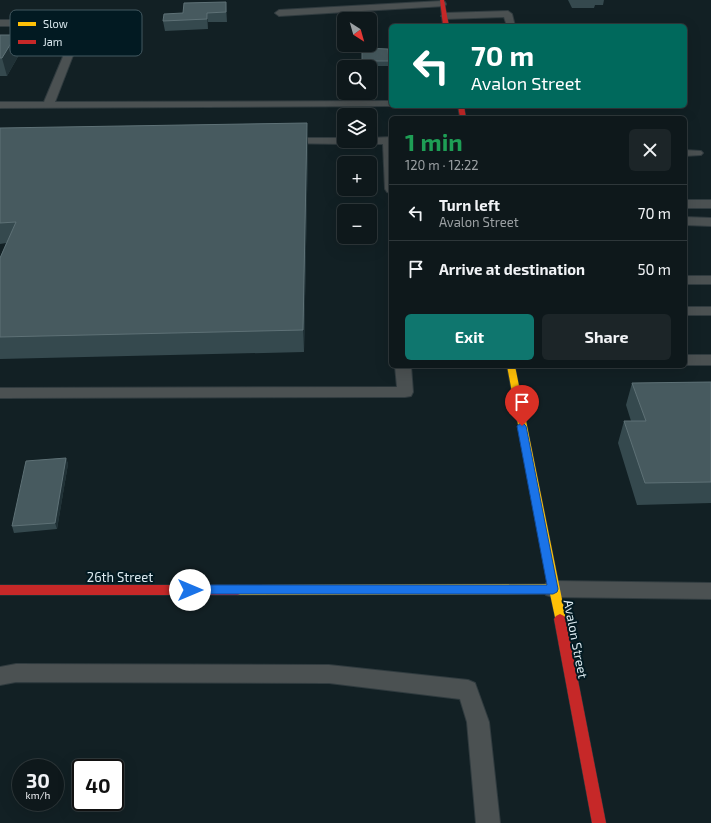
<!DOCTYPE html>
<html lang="en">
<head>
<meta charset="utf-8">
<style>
	body { margin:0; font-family:"Exo 2",sans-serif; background:#1c2528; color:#f1f3f6; height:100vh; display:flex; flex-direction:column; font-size:15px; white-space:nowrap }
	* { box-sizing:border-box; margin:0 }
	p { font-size:13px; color:#9ba0a3 }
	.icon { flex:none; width:22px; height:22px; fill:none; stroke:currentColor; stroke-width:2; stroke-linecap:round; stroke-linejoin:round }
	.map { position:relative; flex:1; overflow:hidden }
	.side { position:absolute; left:389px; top:116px; width:298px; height:252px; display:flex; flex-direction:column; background:#0e181b; border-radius:6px; box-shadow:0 4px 16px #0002,0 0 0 1px #2e373a }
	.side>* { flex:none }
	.hud { position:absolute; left:389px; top:24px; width:298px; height:84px; border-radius:6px; box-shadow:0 4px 16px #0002,0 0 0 1px #2e373a; background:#00695c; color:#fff; overflow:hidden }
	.needle { width:26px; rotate:143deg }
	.controls { position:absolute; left:337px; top:12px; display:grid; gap:8px }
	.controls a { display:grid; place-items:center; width:40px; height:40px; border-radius:6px; background:#0e181b; box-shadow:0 4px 16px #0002,0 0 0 1px #2e373a; font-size:20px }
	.speed { position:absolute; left:12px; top:759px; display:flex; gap:8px; font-size:20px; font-weight:700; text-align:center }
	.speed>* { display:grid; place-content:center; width:52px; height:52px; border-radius:50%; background:#0e181b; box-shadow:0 4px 16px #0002,0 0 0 1px #2e373a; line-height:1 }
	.speed small { font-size:10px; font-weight:400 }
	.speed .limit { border:2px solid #111; border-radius:6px; background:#fff; color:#111 }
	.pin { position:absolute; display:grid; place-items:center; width:34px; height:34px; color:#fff; margin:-41px -17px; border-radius:50% 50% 50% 0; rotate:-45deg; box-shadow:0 0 4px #0007 }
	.pin .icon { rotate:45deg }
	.me { position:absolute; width:44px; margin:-22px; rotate:90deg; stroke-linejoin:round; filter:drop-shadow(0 0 3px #0008) }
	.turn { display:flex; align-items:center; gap:14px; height:84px; padding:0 16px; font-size:18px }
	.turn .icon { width:52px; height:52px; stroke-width:2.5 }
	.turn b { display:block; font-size:28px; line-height:34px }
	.round { display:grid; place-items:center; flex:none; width:42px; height:42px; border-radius:6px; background:#1c2528 }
	.overview { display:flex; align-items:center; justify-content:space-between; height:68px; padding:0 16px }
	h1 { font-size:24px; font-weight:700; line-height:30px; color:#1e9e55 }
	.cta { display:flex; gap:8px; margin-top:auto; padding:8px 16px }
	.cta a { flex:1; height:46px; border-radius:6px; background:#0f766e; color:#fff; font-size:16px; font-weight:700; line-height:46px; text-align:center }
	.cta a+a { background:#1c2528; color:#f1f3f6 }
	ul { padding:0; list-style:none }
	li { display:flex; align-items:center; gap:12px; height:56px; padding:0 16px; border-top:1px solid #2e373a }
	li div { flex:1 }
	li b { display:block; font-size:15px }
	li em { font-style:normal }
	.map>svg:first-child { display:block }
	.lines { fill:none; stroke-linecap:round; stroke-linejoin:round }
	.lane-casing { stroke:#303b3f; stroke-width:2 }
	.slow-casing { stroke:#303b3f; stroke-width:1 }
	.jam-casing { stroke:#303b3f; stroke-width:1 }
	.lane { fill:#4b5152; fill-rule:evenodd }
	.slow { fill:#ffc107; fill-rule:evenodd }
	.jam { fill:#c62828; fill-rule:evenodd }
	.wall { fill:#35494e }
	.shaded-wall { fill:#203136 }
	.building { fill:#475a5f; stroke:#5e7176 }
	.route { fill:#1a73e8; stroke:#114b97 }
	.labels { text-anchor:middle; stroke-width:4; stroke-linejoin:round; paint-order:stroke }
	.near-street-label { font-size:13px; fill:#dbe9ef; stroke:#021a22 }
	.key { fill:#021a22; stroke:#435860; stroke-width:1 }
	.key-label { font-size:11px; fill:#dbe9ef }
</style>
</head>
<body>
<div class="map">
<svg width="711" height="823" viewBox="0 0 711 823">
	<rect width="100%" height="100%" fill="#122024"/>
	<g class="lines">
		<g class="lane-casing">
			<g id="lane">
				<polygon points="442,1 445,2 446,4 445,6 279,16 275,13 279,10"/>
				<polygon points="508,11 512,14 515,26 507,26 504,17 445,19 441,16 445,13"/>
				<polygon points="0,20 71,20 84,27 55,102 391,101 391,106 395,106 0,108 0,102 44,102 75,28 70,26 0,26"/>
				<polygon points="391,137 391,193 387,192 385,189 383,144 370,144 364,141 370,141 370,138"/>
				<polygon points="286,138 344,138 344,141 350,141 344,144 282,143 280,141 282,139"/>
				<polygon points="685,150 701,151 703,153 701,155 685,156"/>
				<rect x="685" y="200" width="26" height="8"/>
				<polygon points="685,217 711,218 711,226 685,225"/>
				<rect x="685" y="276" width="26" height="8"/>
				<rect x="685" y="307" width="26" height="8"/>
				<rect x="685" y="355" width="26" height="10"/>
				<polygon points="395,366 411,366 413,392 411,396 405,397 0,398 0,388 397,387"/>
				<polygon points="553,581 711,583 711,599 553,597 546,595 543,589 546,583"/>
				<polygon points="16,664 329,665 468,680 475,683 489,722 500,823 476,823 467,722 460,699 329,683 16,682 0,685 0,667"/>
			</g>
		</g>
		<g class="slow-casing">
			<polygon id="slow" points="507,366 515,366 566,619 564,622 560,624 556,622 550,594 238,595 234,593 233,590 234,587 238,585 548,584"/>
		</g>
		<g class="jam-casing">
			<g id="jam">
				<polygon points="440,0 444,0 449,26 443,26"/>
				<polygon points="458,106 464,106 466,118 460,118"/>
				<polygon points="0,585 238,585 242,587 243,590 242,593 238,595 0,595"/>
				<polygon points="560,614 564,616 566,619 606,823 592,823 554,619 556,616"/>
			</g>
		</g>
		<use href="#lane" class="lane"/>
		<use href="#slow" class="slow"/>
		<use href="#jam" class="jam"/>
	</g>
	<g class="wall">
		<polygon points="568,0 604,0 603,5 595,5 594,8 572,8"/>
		<polygon points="227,11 227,22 208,22 208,29 165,31 163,21 183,13"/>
		<polygon points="0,35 16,35 20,53 7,76 0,76"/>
		<polygon points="362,48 388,49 389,66 362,66"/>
		<polygon points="0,128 308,143 304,352 0,359 0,258 6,243 0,244"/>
		<polygon points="711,382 711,503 637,505 618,443 624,421 631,421 626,405 632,383"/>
		<polygon points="66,458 68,464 57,529 14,533 12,526"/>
	</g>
	<g class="shaded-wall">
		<polygon points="226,2 227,11 227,22 226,12"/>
		<polygon points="207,13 208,22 208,29 207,19"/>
		<polygon points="16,35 20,53 7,76 2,58"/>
		<polygon points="307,123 308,143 304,352 303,330"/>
		<polygon points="66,458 68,464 57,529 55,523"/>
	</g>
	<g class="building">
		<polygon points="226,2 226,12 207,13 207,19 163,21 164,14 183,13 184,3"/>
		<polygon points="0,35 16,35 2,58 0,58"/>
		<polygon points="362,48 388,49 389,61 362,61"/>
		<polygon points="594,117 594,118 582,118"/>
		<polygon points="307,123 303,330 0,337 0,258 16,222 0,223 0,128"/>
		<polygon points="711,382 711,482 645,483 624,421 646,421 632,383"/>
		<polygon points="66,458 55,523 12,526 26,461"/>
	</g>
	<polygon class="route" points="522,422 526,426 558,589 557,592 553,594 190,594 186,593 184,590 186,586 190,585 547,585 517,426"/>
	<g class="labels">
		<g class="near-street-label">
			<text x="120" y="582">26th Street</text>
			<text transform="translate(576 639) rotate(79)" y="5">Avalon Street</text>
		</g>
	</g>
	<rect x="10" y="10" width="132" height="46" rx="6" class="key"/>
	<rect x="18" y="22" width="18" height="4" fill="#ffc107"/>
	<rect x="18" y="40" width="18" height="4" fill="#c62828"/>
	<g class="key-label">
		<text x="43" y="28">Slow</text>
		<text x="43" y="46">Jam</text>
	</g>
</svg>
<div class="controls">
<a><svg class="needle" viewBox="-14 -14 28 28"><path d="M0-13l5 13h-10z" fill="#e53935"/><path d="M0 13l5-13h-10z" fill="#9ba0a3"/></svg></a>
<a><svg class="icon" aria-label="search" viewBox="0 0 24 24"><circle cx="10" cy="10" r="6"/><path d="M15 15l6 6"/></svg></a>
<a><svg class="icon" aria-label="layers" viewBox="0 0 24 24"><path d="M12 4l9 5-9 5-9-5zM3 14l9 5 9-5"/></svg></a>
<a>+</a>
<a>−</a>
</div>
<div class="speed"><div>30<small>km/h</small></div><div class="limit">40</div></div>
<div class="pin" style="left:522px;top:426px;background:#d93025"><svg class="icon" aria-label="arrive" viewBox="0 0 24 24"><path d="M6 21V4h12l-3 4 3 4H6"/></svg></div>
<svg class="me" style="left:190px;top:590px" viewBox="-20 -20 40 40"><circle r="19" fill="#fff"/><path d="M0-13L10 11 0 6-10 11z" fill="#1a73e8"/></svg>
<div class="hud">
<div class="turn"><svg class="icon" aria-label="left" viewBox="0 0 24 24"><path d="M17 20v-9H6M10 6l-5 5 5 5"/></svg><div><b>70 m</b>Avalon Street</div></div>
</div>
<section class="side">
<div class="overview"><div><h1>1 min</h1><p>120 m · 12:22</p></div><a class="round"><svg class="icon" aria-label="close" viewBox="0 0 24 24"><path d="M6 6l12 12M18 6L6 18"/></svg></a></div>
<ul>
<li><svg class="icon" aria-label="left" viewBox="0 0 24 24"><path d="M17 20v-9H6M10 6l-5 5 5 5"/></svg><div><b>Turn left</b><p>Avalon Street</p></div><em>70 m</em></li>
<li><svg class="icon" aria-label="arrive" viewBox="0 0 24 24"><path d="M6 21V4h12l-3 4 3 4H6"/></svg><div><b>Arrive at destination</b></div><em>50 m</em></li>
</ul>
<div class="cta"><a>Exit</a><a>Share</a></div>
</section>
</div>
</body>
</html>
